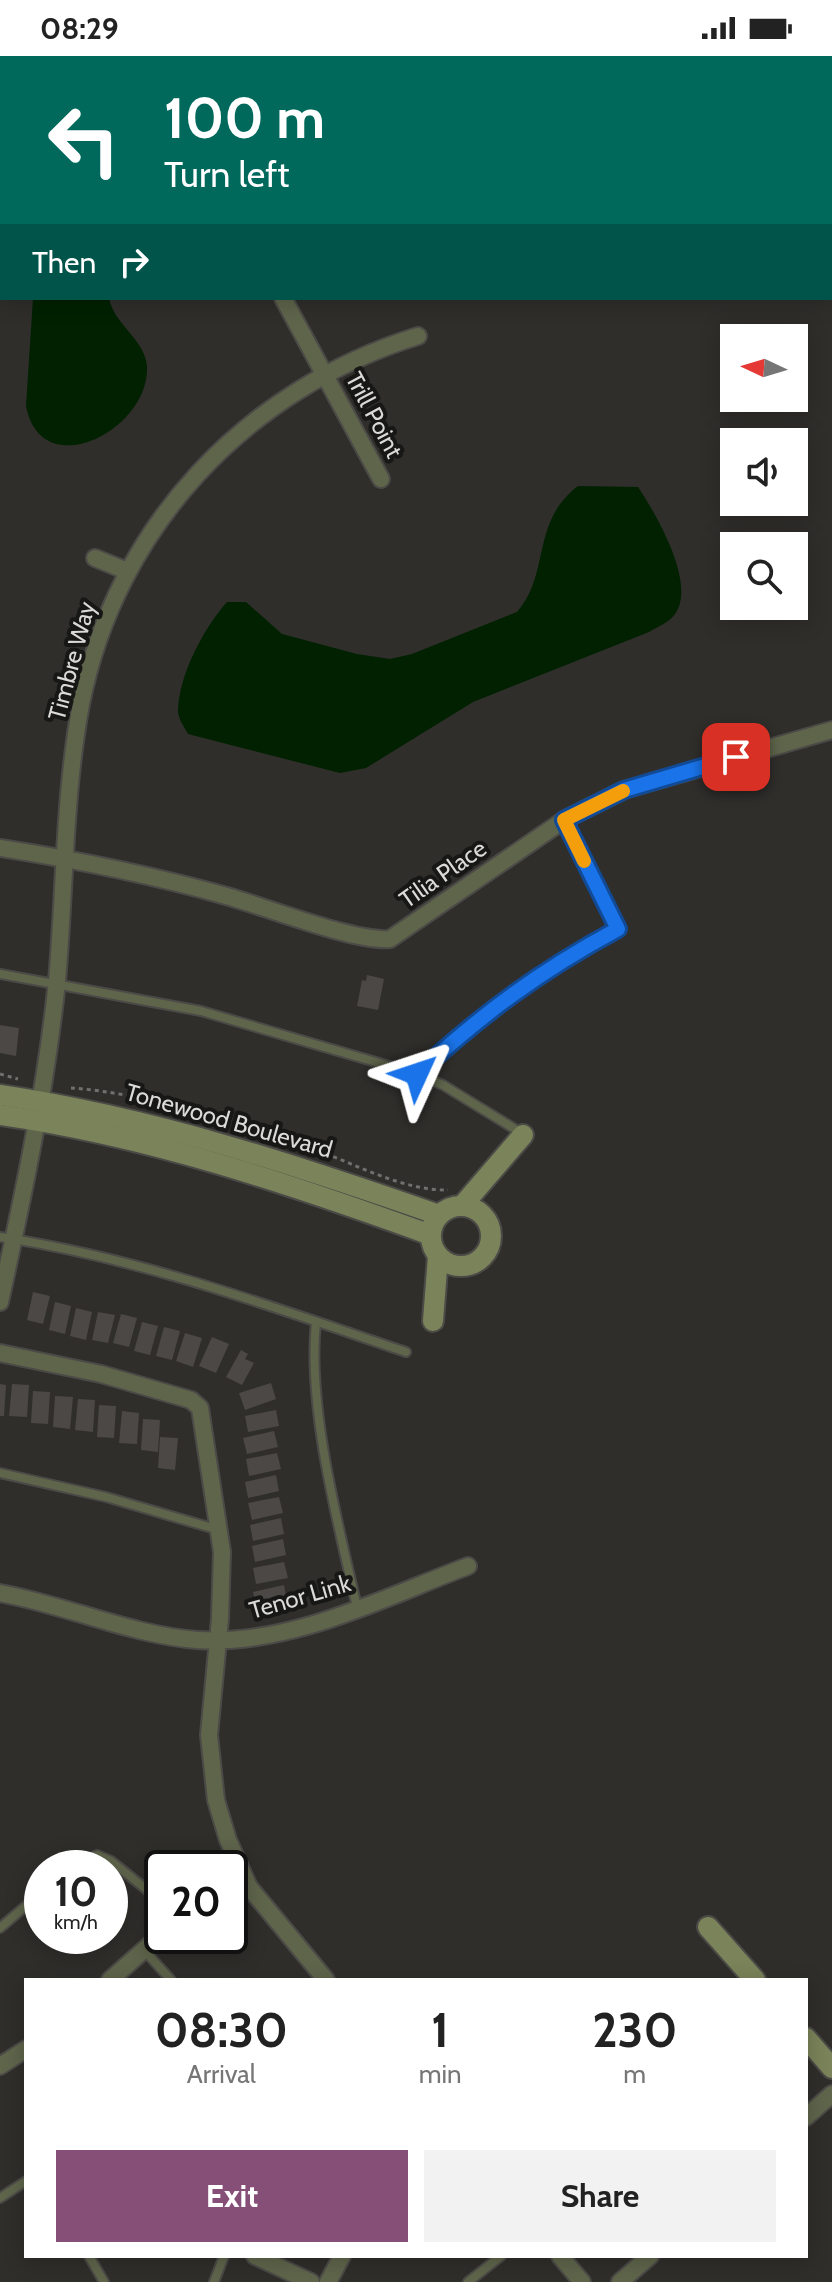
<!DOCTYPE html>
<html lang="en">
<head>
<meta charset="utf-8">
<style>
	body { margin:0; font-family:Cabin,sans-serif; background:#f2f2f2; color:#222; height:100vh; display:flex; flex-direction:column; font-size:30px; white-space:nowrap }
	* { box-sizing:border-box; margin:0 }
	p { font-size:26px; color:#767676 }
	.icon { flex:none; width:44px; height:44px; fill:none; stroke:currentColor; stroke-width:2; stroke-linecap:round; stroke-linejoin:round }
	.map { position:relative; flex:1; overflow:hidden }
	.side { position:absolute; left:24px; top:1922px; width:784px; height:280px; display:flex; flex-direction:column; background:#fff; border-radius:0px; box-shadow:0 4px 20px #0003 }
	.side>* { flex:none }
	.guide { position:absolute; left:0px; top:0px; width:832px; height:244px; box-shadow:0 4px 20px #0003; background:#00695c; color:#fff; overflow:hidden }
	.needle { width:52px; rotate:274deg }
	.buttons { position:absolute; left:720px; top:268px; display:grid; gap:16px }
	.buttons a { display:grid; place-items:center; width:88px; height:88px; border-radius:0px; background:#fff; box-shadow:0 4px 20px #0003; font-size:40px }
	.speed { position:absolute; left:24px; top:1794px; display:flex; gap:16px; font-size:40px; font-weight:700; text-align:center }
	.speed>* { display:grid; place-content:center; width:104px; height:104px; border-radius:50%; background:#fff; box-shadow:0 4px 20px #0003; line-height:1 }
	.speed small { font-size:20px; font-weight:400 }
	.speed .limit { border:4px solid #111; border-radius:12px; background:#fff; color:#111 }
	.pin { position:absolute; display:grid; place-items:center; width:68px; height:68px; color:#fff; margin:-34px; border-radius:16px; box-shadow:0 4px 12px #0006 }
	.me { position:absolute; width:88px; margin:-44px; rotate:48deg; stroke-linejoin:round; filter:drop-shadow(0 0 6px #0008) }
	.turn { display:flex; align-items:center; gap:28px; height:168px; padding:0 32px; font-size:36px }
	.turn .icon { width:104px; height:104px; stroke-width:2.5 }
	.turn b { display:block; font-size:56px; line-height:68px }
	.then { display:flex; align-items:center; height:76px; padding:0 32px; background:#0003; gap:16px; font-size:30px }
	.eta { display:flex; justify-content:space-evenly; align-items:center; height:136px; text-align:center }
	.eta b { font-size:48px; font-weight:700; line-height:56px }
	.button { display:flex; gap:16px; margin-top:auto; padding:16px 32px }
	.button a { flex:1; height:92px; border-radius:0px; background:#854f78; color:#fff; font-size:32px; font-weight:700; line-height:92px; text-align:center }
	.button a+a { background:#f2f2f2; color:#222 }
	.status { display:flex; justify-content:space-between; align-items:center; height:56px; padding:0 40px; background:#fff; direction:ltr }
	.status svg { height:22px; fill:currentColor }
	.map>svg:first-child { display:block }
	.water { fill:#012100 }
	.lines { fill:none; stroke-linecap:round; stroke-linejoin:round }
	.stream { stroke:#012100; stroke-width:5 }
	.building { fill:#4b4846 }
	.lane-casing { stroke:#4b4a47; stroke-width:12 }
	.street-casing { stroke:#4b4a47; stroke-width:20 }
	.secondary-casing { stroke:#4b4a47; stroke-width:24 }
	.path { stroke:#71706e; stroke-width:3; stroke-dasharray:4 4; stroke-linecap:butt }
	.lane { stroke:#5f654b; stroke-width:8 }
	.street { stroke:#5f654b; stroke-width:16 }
	.secondary { stroke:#7a8359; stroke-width:20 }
	.route-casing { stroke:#114b97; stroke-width:20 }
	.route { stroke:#1a73e8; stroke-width:14 }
	.slow { stroke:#f59e0b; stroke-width:14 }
	.labels { text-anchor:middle; stroke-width:8; stroke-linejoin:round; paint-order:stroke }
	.street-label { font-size:24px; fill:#dbdad8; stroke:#171715 }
</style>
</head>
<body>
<div class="status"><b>08:29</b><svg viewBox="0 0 49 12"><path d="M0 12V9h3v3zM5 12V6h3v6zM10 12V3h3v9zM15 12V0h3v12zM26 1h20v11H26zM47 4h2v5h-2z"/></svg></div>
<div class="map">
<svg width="832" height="2226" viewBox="0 0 832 2226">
	<rect width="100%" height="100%" fill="#2f2e2b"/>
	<g class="water">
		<path d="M33,242H109C114,269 146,284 147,311C149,375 41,429 26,350Z"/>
		<path d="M578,430L638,431C656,458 697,528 675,558C670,566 657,571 649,576L473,646L366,712L340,717L188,678C184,671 178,662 178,655C179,618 204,572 227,546H246L282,578L357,598L390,603L412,598L517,556C551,517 530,467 578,430Z"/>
	</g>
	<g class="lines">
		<g class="stream">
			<polyline points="784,0 784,2"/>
			<polyline points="830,99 832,102"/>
		</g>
	</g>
	<g class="building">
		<polygon points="367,919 384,923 378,954 357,950 362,924 366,925"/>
		<polygon points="0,969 19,972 16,1000 0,997"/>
		<polygon points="33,1236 50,1240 43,1268 27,1264"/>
		<polygon points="55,1246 71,1250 65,1278 49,1274"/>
		<polygon points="76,1252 92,1256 86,1284 70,1280"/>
		<polygon points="98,1256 115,1259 108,1287 92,1284"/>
		<polygon points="121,1258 137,1262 129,1291 113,1287"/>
		<polygon points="142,1266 158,1270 150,1299 134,1295"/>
		<polygon points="164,1271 180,1275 172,1304 156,1300"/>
		<polygon points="185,1277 202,1282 193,1311 176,1305"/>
		<polygon points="212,1281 229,1288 216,1317 199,1310"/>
		<polygon points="241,1294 248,1298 245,1303 254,1307 242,1329 226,1321"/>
		<polygon points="271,1327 276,1343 245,1354 239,1337"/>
		<polygon points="0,1328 6,1329 4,1360 0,1360"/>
		<polygon points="12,1328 29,1329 27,1361 9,1360"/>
		<polygon points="33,1335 50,1336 48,1368 31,1367"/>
		<polygon points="55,1340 73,1341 70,1373 53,1371"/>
		<polygon points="78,1343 95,1344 93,1376 75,1374"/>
		<polygon points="99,1349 116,1350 114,1382 97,1381"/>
		<polygon points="276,1354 279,1370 248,1376 245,1360"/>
		<polygon points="122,1355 139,1357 137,1388 119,1387"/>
		<polygon points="143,1363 160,1364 158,1396 141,1394"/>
		<polygon points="274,1375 278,1391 247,1398 243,1382"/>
		<polygon points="160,1381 178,1382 175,1414 158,1412"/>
		<polygon points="277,1397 281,1413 249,1420 246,1403"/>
		<polygon points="276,1419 279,1435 248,1442 245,1426"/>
		<polygon points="279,1441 283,1457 252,1464 248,1447"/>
		<polygon points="281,1462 284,1478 253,1485 250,1469"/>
		<polygon points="283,1483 286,1499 255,1506 252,1490"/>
		<polygon points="284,1506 288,1522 256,1528 253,1512"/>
		<polygon points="284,1529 287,1545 257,1552 253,1536"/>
	</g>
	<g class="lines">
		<g class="lane-casing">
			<g id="lane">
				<polyline points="0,918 201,955 417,1018 443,1029 523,1078"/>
				<path d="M417,1018C483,958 540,916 618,873L564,764"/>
				<path d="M0,1181C143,1203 270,1250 406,1296"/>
				<path d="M316,1266C307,1350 338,1468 357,1551"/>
				<polyline points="0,1417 106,1441 219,1474"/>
				<polyline points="71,1812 97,1799 111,1805 162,1846"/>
				<polyline points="0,1872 42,1836"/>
				<polyline points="144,1894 171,1924"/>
				<polyline points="0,2142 26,2125"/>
				<polyline points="89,2200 104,2226"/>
				<polyline points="214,2226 224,2200"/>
				<polyline points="468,2226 501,2200"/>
			</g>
		</g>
		<g class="street-casing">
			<g id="street">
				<polyline points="283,242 381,423"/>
				<polyline points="95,502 127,515"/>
				<path d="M0,792C77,804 155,820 230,841C268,852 355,886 390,883L564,764L624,734L832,674"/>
				<path d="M0,1246C23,1140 46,1033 57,925C65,834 64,737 81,648C116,471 246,333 418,280"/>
				<polyline points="0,1297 101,1318 191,1344 200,1352 222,1496 220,1563 209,1679 216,1744 228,1784 249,1831 326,1924"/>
				<path d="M0,1537C66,1549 131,1579 197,1584C290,1590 383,1542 468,1510"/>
				<polyline points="230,1837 249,1831"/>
				<polyline points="110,1924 162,1878"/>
				<polyline points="0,2010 26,1993"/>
				<polyline points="806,2061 832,2038"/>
				<polyline points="255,2200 311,2226"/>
				<polyline points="560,2200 582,2226"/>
				<polyline points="328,2226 342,2200"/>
				<polyline points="620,2226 650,2200"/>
			</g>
		</g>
		<g class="secondary-casing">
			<g id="secondary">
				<path d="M0,1039C154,1062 293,1108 439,1159"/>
				<path d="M0,1059C148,1080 290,1128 431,1179"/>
				<polyline points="462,1150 523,1079"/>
				<circle cx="461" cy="1180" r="30"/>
				<polyline points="433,1265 438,1200"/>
				<polyline points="708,1871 755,1924"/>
				<polyline points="806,1982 832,2012"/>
			</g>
		</g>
		<g class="path">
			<polyline points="0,1018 18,1023"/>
			<path d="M71,1032C146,1037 243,1068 314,1093C355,1108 404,1135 448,1134"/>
		</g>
		<use href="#lane" class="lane"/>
		<use href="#street" class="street"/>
		<use href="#secondary" class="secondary"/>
	</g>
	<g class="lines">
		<g class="route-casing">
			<path id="route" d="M417,1018C482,958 540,915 618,873L564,764L624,734L736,701"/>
		</g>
		<use href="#route" class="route"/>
		<polyline class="slow" points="584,805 564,764 623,735"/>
	</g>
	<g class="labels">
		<g class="street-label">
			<text transform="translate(374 359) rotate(62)" y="8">Trill Point</text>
			<text transform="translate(72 605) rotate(-75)" y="8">Timbre Way</text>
			<text transform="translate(443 818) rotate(-35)" y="8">Tilia Place</text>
			<text transform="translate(229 1065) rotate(16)" y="8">Tonewood Boulevard</text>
			<text transform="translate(300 1541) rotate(-16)" y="8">Tenor Link</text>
		</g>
	</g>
</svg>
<div class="buttons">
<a><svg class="needle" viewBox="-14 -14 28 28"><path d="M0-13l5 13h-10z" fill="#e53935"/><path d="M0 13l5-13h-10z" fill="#767676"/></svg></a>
<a><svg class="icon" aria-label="sound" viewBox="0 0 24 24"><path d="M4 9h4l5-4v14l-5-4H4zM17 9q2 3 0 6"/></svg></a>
<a><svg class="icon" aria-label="search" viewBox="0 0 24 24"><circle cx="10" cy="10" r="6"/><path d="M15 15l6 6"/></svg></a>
</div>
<div class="speed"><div>10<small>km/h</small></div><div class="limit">20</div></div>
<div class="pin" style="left:736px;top:701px;background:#d93025"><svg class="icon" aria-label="arrive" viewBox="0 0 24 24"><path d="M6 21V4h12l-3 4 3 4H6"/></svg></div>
<svg class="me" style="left:417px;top:1018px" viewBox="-20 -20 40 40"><path d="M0-17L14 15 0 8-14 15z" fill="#1a73e8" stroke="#fff" stroke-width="4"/></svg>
<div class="guide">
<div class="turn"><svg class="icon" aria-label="left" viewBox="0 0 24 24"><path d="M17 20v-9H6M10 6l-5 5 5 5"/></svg><div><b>100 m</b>Turn left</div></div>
<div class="then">Then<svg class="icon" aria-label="right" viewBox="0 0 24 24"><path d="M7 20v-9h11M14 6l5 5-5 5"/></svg></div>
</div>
<section class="side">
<div class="eta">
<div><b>08:30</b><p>Arrival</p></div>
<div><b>1</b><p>min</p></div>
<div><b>230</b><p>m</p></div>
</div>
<div class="button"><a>Exit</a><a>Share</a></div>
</section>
</div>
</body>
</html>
